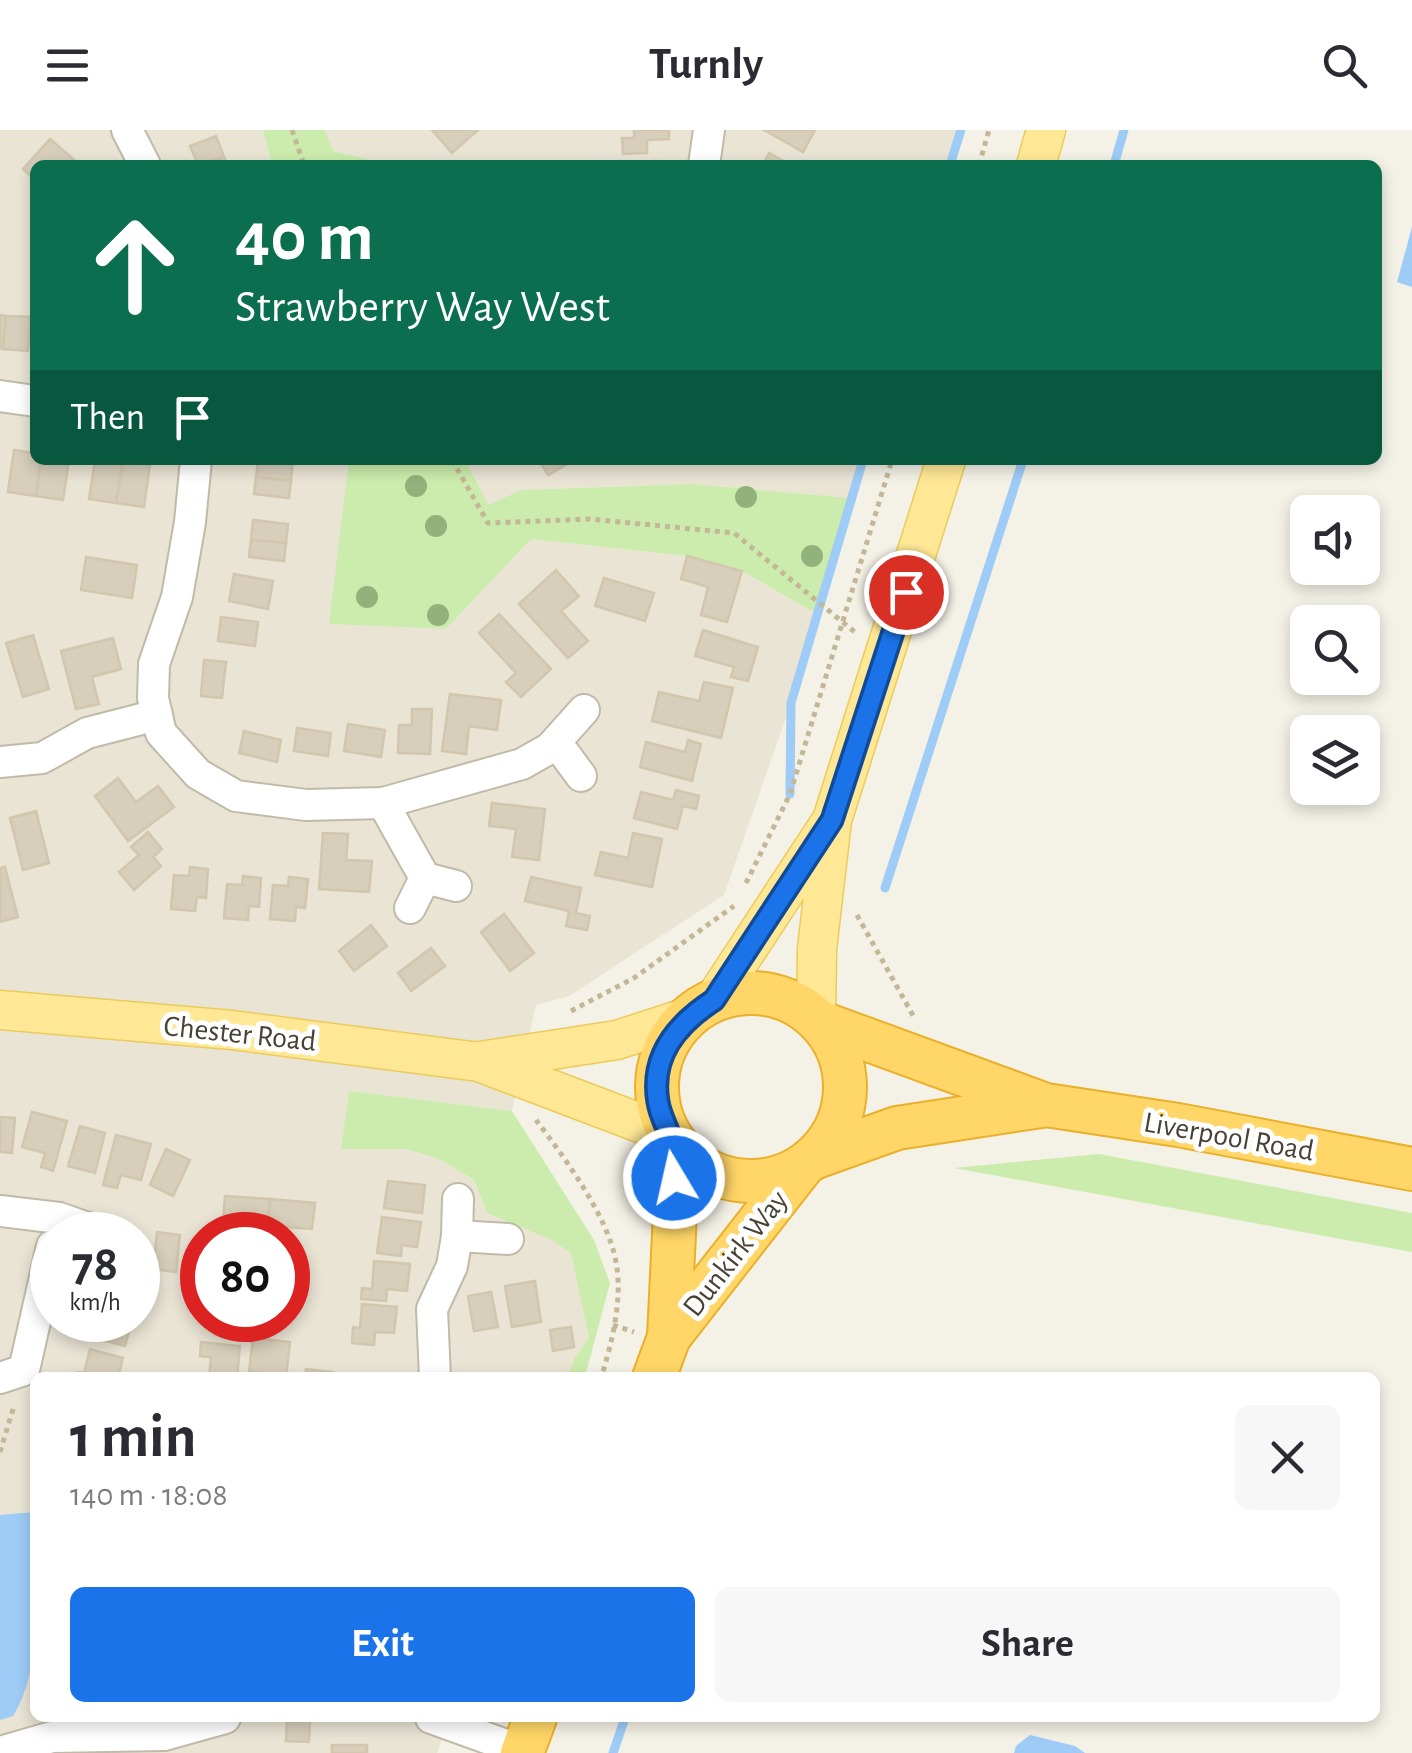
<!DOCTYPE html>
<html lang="en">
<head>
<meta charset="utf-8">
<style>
	body { margin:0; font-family:"Alegreya Sans",sans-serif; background:#f7f7f7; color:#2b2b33; height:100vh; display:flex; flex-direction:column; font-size:38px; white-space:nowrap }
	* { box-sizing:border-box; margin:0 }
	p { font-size:32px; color:#7c7c81 }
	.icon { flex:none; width:55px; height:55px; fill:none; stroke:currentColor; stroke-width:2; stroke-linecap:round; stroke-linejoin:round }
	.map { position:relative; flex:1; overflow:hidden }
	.drawer { position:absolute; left:30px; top:1242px; width:1350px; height:350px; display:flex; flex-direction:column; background:#fff; border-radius:15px; box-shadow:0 5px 15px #0003 }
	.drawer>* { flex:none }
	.guide { position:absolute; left:30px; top:30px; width:1352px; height:305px; border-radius:15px; box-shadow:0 5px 15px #0003; background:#0b6e4f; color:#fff; overflow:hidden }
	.tools { position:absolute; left:1290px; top:365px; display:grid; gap:20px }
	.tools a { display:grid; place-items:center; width:90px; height:90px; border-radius:15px; background:#fff; box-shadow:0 5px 15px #0003; font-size:50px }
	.speed { position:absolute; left:30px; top:1082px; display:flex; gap:20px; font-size:50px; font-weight:700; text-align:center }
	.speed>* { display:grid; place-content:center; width:130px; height:130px; border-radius:50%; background:#fff; box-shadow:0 5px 15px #0003; line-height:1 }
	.speed small { font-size:25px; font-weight:400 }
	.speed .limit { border:15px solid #d22; background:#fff; color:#111 }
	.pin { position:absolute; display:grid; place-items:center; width:85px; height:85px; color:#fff; margin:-42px; border:5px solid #fff; border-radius:50%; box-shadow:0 2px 10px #0007 }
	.me { position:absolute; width:110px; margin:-55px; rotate:351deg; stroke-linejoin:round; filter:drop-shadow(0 0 8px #0008) }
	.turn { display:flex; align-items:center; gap:35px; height:210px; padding:0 40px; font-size:45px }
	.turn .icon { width:130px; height:130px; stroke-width:2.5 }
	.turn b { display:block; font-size:70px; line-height:85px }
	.then { display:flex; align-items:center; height:95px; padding:0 40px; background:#0003; gap:20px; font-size:38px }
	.round { display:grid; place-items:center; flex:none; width:105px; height:105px; border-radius:15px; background:#f7f7f7 }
	.overview { display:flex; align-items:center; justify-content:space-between; height:170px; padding:0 40px }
	h1 { font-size:60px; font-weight:700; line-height:75px }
	.cta { display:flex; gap:20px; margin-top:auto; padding:20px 40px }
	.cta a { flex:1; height:115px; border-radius:15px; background:#1a73e8; color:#fff; font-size:40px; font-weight:700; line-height:115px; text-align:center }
	.cta a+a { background:#f7f7f7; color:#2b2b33 }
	header { display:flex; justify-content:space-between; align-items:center; height:130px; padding:0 40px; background:#fff; font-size:45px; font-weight:700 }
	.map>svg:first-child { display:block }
	.residential { fill:#e9e4d4; fill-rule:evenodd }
	.green { fill:#cbecac }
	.water { fill:#9eccf6 }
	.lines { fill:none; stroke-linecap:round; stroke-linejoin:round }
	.stream { stroke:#9eccf6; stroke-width:9 }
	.building { fill:#d7cebb; stroke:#d2c6ad; stroke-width:2.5 }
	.minor-casing { stroke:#c1baa8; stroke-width:34 }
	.major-casing { stroke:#edcb5b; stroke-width:41 }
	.highway-casing { stroke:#eab02b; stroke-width:46 }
	.path { stroke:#c4b798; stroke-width:5; stroke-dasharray:5 5; stroke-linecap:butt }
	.minor { stroke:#fff; stroke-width:30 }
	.major { stroke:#ffe895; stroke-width:38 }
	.highway { stroke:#ffd667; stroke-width:42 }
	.tree { fill:#91b27b }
	.route-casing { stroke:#114b97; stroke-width:25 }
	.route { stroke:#1a73e8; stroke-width:18 }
	.labels { text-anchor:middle; stroke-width:10; stroke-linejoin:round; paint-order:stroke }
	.street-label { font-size:30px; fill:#484235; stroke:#fff }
</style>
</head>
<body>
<header><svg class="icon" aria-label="menu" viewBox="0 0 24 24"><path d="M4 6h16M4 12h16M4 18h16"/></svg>Turnly<svg class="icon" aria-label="search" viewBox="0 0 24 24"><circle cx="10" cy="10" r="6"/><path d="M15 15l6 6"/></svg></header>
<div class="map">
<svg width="1412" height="1623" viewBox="0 0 1412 1623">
	<rect width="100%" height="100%" fill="#f4f1e6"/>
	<g class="residential">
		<path d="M0,0H263L272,35H35V330H349L330,494L446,499L531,409L687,426L742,441L817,484L791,573L724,765L569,866L536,875L512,981L349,962L341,1019H406L441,1029L474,1050L487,1083L553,1110L572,1123L589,1207L574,1229L568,1247L35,1248V1588H449L437,1623H0ZM52,1105H138V1190H52ZM202,1105H288V1190H202Z"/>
		<polygon points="325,0 961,0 950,35 394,35 332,21"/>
		<polygon points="465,330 863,330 851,368 692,354 521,360 487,376"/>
	</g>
	<g class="green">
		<polygon points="263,0 325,0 333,21 394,35 272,35"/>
		<polygon points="349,330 465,330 488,375 521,360 692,354 851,368 817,484 742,441 687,426 531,409 446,499 329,494"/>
		<polygon points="349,961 512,981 594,1110 610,1153 585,1247 568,1247 574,1229 589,1207 571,1123 552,1110 487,1083 474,1050 440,1029 406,1019 341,1019"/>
		<polygon points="1099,1024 1412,1083 1412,1122 954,1038"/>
	</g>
	<g class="water">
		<polygon points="1412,97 1412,157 1397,152"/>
		<path d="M35,1382C35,1443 46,1534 13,1586L0,1590V1385Z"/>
		<polygon points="1030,1605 1075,1616 1085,1623 1014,1623 1016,1616"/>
	</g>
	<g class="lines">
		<g class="stream">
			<polyline points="950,35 961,0"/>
			<polyline points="1114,35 1124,0"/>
			<polyline points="790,664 791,573 863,330"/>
			<polyline points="885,758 1023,330"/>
			<polyline points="613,1623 625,1588"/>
		</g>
	</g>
	<g class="building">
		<polygon points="432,0 478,0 452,23"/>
		<polygon points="634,0 669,0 669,9 647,10 647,23 623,24 622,8 634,8"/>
		<polygon points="764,0 815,0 803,22"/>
		<polygon points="216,6 224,27 198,35 190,16"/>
		<polygon points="50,9 80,35 35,35 35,50 23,39"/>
		<polygon points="769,23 791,35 763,35"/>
		<polygon points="224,27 228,35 205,35"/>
		<polygon points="657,31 657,35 622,35 622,32"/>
		<polygon points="0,185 6,186 3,219 0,218"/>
		<polygon points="6,186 31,187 28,221 3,219"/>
		<polygon points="14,320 35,323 35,330 41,330 36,366 8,362"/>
		<polygon points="41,330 69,330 63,370 36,366"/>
		<polygon points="95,330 123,331 116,373 89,369"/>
		<polygon points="258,330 293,331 291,351 256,347"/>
		<polygon points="539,330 567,330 569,333 548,345"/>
		<polygon points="123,331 150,335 144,377 116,373"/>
		<polygon points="256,347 291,351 289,368 254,364"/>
		<polygon points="253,390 288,394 286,413 251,410"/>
		<polygon points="251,410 286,413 284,431 249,427"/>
		<polygon points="687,426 742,441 727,492 701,485 708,457 681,449"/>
		<polygon points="86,427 137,435 132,468 81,460"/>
		<polygon points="556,440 579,466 561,481 588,511 568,528 519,474"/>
		<polygon points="234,444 273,451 268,479 229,471"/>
		<polygon points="604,448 654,463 645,491 595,476"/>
		<polygon points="499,484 551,539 521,567 506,552 516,543 479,503"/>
		<polygon points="221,487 258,492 255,516 218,511"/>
		<polygon points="703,500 758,517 748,551 731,547 734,537 695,526"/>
		<polygon points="33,505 49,559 23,567 6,513"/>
		<polygon points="113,508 121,539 92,547 99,574 76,579 61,521"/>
		<polygon points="204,530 226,532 222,568 201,566"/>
		<polygon points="704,552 733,558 721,608 652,591 659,562 699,571"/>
		<polygon points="450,564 501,570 497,600 469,596 466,624 442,621"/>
		<polygon points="412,579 432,579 430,624 398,623 399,595 412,595"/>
		<polygon points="348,594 385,600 381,627 344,621"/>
		<polygon points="297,598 331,603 328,626 294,621"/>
		<polygon points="244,601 281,610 277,632 239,623"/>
		<polygon points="688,610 701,614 692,651 640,637 646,612 685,622"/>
		<polygon points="118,648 136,672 158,656 174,677 128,711 95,666"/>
		<polygon points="676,660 699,666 696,679 683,676 677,699 634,688 641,662 673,670"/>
		<polygon points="492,673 545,679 539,730 512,727 516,699 489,696"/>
		<polygon points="36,681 49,733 23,740 10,688"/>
		<polygon points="148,702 162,719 153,727 161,736 134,760 119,742 139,725 131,717"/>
		<polygon points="323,703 348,704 346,730 372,731 369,762 319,759"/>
		<polygon points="633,703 662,709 652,757 595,745 601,722 628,728"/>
		<polygon points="5,737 18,787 0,792 0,738"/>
		<polygon points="190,737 208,739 206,768 197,767 195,781 171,779 174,745 189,746"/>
		<polygon points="243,746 261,748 259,777 249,776 248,790 224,788 227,754 242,755"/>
		<polygon points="289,747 308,749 305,778 296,777 295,791 270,789 273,755 288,756"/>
		<polygon points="531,747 581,758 576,783 590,786 587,800 566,796 569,781 525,771"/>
		<polygon points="504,784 534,823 510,841 481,802"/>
		<polygon points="371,795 387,816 354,841 339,821"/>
		<polygon points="431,818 445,836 411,861 398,843"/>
		<polygon points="32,982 67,991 53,1041 41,1037 45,1023 22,1017"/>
		<polygon points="0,987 15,988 12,1023 0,1022"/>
		<polygon points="80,996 105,1003 95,1043 68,1036"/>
		<polygon points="116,1005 151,1014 141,1050 121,1045 117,1058 103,1055"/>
		<polygon points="166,1019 190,1030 173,1066 150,1055"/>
		<polygon points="388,1051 425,1055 422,1083 384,1078"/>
		<polygon points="225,1066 270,1069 268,1096 223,1092"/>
		<polygon points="270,1069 315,1073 312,1099 268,1096"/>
		<polygon points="382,1087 421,1092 417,1117 402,1115 401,1126 377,1123"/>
		<polygon points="157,1102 180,1105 176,1142 153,1139"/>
		<polygon points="374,1131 410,1134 407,1161 387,1159 386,1171 361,1169 362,1158 372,1159"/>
		<polygon points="535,1151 541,1192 512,1197 505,1156"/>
		<polygon points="491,1162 498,1197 474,1201 468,1166"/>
		<polygon points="362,1174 397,1177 394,1203 375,1202 374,1215 352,1213 353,1197 360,1198"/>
		<polygon points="91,1190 132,1190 125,1216 87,1206"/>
		<polygon points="571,1197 574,1217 553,1221 550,1200"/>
		<polygon points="253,1208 290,1212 286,1248 270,1248 270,1244 249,1241"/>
		<polygon points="201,1212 240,1216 237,1248 209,1248 211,1227 200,1226"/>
		<polygon points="90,1219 123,1228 118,1248 76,1248 77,1242 84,1243"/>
		<polygon points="306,1239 333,1242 332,1248 305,1248"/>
		<polygon points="287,1588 310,1588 309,1612 286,1611"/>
		<rect x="332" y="1615" width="35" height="8"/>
	</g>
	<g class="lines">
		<g class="minor-casing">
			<g id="minor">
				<polyline points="127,0 145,35"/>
				<polyline points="704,35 709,0"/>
				<polyline points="0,266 35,271"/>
				<polyline points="196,330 190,392 177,467 154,534 153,568 161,603 198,644 236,666 306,675 383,673 522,634 550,618 584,580"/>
				<polyline points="556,612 581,646"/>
				<polyline points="0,632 42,628 87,603 157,585"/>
				<polyline points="383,673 425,748 410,778"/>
				<polyline points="425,748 456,756"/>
				<polyline points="0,1081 59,1088 105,1104"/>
				<polyline points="457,1106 508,1109"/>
				<polyline points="0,1248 24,1240 52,1116"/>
				<polyline points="435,1248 432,1179 452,1136 457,1106 458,1069"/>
				<polyline points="431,1588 523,1621"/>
				<polyline points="0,1622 52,1607 164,1605 225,1588"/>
			</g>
		</g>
		<g class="major-casing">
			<g id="major">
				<polyline points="1036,35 1046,0"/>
				<polyline points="714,870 828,696"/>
				<polyline points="0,880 232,900 479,932 669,1004"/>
				<polyline points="816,888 817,819 832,690 946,330"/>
				<polyline points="480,931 617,910 688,887"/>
			</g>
		</g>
		<g class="highway-casing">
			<g id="highway">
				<circle cx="751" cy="957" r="94"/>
				<polyline points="822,893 1046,975 1178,995 1412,1039"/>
				<polyline points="813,1028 897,998 1041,976"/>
				<polyline points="669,1207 801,1038"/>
				<polyline points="654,1248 669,1207 675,1083 673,1012"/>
				<polyline points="522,1623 535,1588"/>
			</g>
		</g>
		<g class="path">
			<polyline points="292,0 304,35"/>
			<polyline points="979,35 989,0"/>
			<polyline points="452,330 488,393 590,389 734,403 856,503"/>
			<polyline points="746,753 790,664 892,330"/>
			<polyline points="857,785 915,889"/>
			<polyline points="571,881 634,848 734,776"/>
			<path d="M536,990C564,1027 608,1086 616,1132C623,1169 612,1213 601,1248"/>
			<polyline points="613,1195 634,1202"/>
			<polyline points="0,1322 14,1276"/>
		</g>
		<use href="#minor" class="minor"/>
		<use href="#major" class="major"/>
		<use href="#highway" class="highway"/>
	</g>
	<g class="tree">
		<circle cx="416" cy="356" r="11"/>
		<circle cx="746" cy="367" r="11"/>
		<circle cx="436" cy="396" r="11"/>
		<circle cx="812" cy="426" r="11"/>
		<circle cx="367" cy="467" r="11"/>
		<circle cx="438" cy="485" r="11"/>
	</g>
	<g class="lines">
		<g class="route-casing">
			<path id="route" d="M674,1048C674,1035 675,1020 671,1009C667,997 660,985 658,972C650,926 677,894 714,870L832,690L906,462"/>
		</g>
		<use href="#route" class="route"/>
	</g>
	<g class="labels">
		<g class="street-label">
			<text transform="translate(240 903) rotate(6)" y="10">Chester Road</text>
			<text transform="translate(1229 1006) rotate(10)" y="10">Liverpool Road</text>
			<text transform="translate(735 1123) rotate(-52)" y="10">Dunkirk Way</text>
		</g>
	</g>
</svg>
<div class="tools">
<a><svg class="icon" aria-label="sound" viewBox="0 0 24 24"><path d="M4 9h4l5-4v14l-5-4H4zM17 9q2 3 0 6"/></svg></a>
<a><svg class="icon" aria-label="search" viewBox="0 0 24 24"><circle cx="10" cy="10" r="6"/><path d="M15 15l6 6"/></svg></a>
<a><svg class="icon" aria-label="layers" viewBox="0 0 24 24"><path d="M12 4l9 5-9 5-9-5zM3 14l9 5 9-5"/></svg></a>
</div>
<div class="speed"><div>78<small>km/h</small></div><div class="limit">80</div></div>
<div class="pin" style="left:906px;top:462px;background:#d93025"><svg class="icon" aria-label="arrive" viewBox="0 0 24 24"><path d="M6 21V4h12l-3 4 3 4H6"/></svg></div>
<svg class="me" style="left:674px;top:1048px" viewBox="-20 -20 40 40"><circle r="17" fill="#1a73e8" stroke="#fff" stroke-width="3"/><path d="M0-11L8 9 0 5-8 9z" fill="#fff"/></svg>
<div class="guide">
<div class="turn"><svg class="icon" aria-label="ahead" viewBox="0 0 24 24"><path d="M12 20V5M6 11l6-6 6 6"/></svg><div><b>40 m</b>Strawberry Way West</div></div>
<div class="then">Then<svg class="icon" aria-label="arrive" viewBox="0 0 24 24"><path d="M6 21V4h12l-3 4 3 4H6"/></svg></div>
</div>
<section class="drawer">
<div class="overview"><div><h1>1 min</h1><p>140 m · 18:08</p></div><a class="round"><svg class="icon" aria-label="close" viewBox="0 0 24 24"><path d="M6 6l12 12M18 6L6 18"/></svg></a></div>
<div class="cta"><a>Exit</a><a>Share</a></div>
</section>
</div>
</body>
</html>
